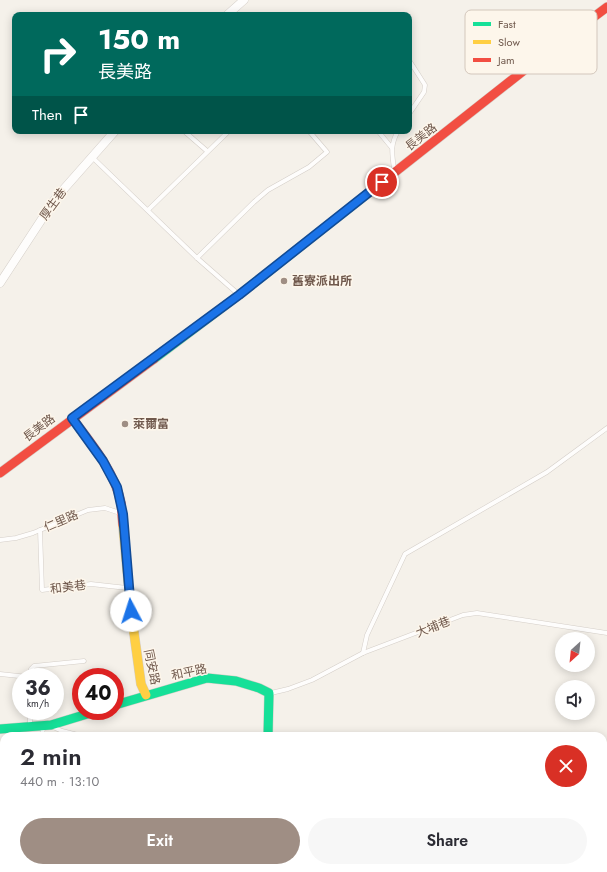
<!DOCTYPE html>
<html lang="en">
<head>
<meta charset="utf-8">
<style>
	body { margin:0; font-family:Jost,"Noto Sans TC",sans-serif; background:#f7f7f7; color:#2b2b33; height:100vh; display:flex; flex-direction:column; font-size:15px; white-space:nowrap }
	* { box-sizing:border-box; margin:0 }
	p { font-size:13px; color:#7c7c81 }
	.icon { flex:none; width:22px; height:22px; fill:none; stroke:currentColor; stroke-width:2; stroke-linecap:round; stroke-linejoin:round }
	.map { position:relative; flex:1; overflow:hidden }
	.panel { position:absolute; left:0px; top:732px; width:607px; height:140px; display:flex; flex-direction:column; background:#fff; border-radius:12px 12px 0 0; box-shadow:0 2px 10px #0003 }
	.panel>* { flex:none }
	.banner { position:absolute; left:12px; top:12px; width:400px; height:122px; border-radius:8px; box-shadow:0 2px 10px #0003; background:#00695c; color:#fff; overflow:hidden }
	.needle { width:26px; rotate:207deg }
	.controls { position:absolute; left:555px; top:632px; display:grid; gap:8px }
	.controls a { display:grid; place-items:center; width:40px; height:40px; border-radius:50%; background:#fff; box-shadow:0 2px 10px #0003; font-size:20px }
	.speed { position:absolute; left:12px; top:668px; display:flex; gap:8px; font-size:20px; font-weight:700; text-align:center }
	.speed>* { display:grid; place-content:center; width:52px; height:52px; border-radius:50%; background:#fff; box-shadow:0 2px 10px #0003; line-height:1 }
	.speed small { font-size:10px; font-weight:400 }
	.speed .limit { border:6px solid #d22; background:#fff; color:#111 }
	.pin { position:absolute; display:grid; place-items:center; width:34px; height:34px; color:#fff; margin:-17px; border:2px solid #fff; border-radius:50%; box-shadow:0 1px 4px #0007 }
	.me { position:absolute; width:44px; margin:-22px; rotate:355deg; stroke-linejoin:round; filter:drop-shadow(0 0 3px #0008) }
	.turn { display:flex; align-items:center; gap:14px; height:84px; padding:0 20px; font-size:18px }
	.turn .icon { width:52px; height:52px; stroke-width:2.5 }
	.turn b { display:block; font-size:28px; line-height:34px }
	.then { display:flex; align-items:center; height:38px; padding:0 20px; background:#0003; gap:8px; font-size:15px }
	.round { display:grid; place-items:center; flex:none; width:42px; height:42px; border-radius:21px; background:#f7f7f7 }
	.head { display:flex; align-items:center; justify-content:space-between; height:68px; padding:0 20px }
	h1 { font-size:24px; font-weight:600; line-height:30px }
	.button { display:flex; gap:8px; margin-top:auto; padding:8px 20px }
	.button a { flex:1; height:46px; border-radius:24px; background:#9f8e84; color:#fff; font-size:16px; font-weight:600; line-height:46px; text-align:center }
	.button a+a { background:#f7f7f7; color:#2b2b33 }
	.map>svg:first-child { display:block }
	.lines { fill:none; stroke-linecap:round; stroke-linejoin:round }
	.lane-casing { stroke:#d4cec8; stroke-width:5 }
	.street-casing { stroke:#d4cec8; stroke-width:9 }
	.fast-casing { stroke:#d4cdc6; stroke-width:10 }
	.slow-casing { stroke:#d4cdc6; stroke-width:10 }
	.jam-casing { stroke:#d4cdc6; stroke-width:10 }
	.lane { stroke:#fefdfc; stroke-width:4 }
	.street { stroke:#fefdfc; stroke-width:8 }
	.fast { stroke:#16e098; stroke-width:9 }
	.slow { stroke:#ffcf43; stroke-width:9 }
	.jam { stroke:#f24e42; stroke-width:9 }
	.route-casing { stroke:#114b97; stroke-width:10 }
	.route { stroke:#1a73e8; stroke-width:7 }
	.poi-dot { fill:#9f8e84; stroke:#fdf6eb; stroke-width:1.5 }
	.labels { text-anchor:middle; stroke-width:3; stroke-linejoin:round; paint-order:stroke }
	.street-label { font-size:12px; fill:#70594d; stroke:#fdf6eb }
	.poi-label { font-size:12px; font-weight:bold; fill:#70594d; stroke:#fdf6eb; text-anchor:start }
	.key { fill:#fdf6eb; stroke:#d3c7bc; stroke-width:1 }
	.key-label { font-size:11px; fill:#70594d }
</style>
</head>
<body>
<div class="map">
<svg width="607" height="872" viewBox="0 0 607 872">
	<rect width="100%" height="100%" fill="#f5f1ea"/>
	<g class="lines">
		<g class="lane-casing">
			<g id="lane">
				<polyline points="409,60 425,85 424,92 409,114"/>
				<polyline points="184,131 207,151"/>
				<polyline points="378,131 392,148"/>
				<polyline points="92,157 197,258 237,293"/>
				<path d="M394,169C392,153 390,145 398,131"/>
				<polyline points="148,210 229,131"/>
				<polyline points="197,258 254,202 268,190 309,167 327,152 309,131"/>
				<polyline points="40,530 42,590 91,584 127,588"/>
				<polyline points="0,540 16,538 33,533 88,510 105,508 120,513"/>
				<polyline points="363,653 367,635 405,554 547,472 607,428"/>
				<polyline points="0,674 28,677"/>
				<polyline points="30,677 31,669 34,666 84,661"/>
				<polyline points="271,693 288,689 312,680 363,653 463,615 477,613 607,633"/>
				<polyline points="30,711 30,725"/>
				<polyline points="53,727 62,731 82,736"/>
				<polyline points="42,736 43,727"/>
				<polyline points="115,868 143,872"/>
				<polyline points="470,868 470,872"/>
				<polyline points="72,872 79,868"/>
				<polyline points="273,872 282,869"/>
			</g>
		</g>
		<g class="street-casing">
			<g id="street">
				<polyline points="227,15 244,0"/>
				<polyline points="0,283 55,199 115,131"/>
			</g>
		</g>
		<g class="fast-casing">
			<g id="fast">
				<polyline points="154,359 239,295 390,176"/>
				<polyline points="115,705 207,678 236,681 259,688 269,693 268,736"/>
				<polyline points="0,729 51,725 97,711"/>
			</g>
		</g>
		<g class="slow-casing">
			<g id="slow">
				<polyline points="123,525 131,611 141,684 146,695"/>
				<polyline points="282,868 284,872"/>
			</g>
		</g>
		<g class="jam-casing">
			<g id="jam">
				<polyline points="390,176 551,49 607,7"/>
				<path d="M72,418C91,443 115,472 121,503C122,511 122,518 123,525"/>
				<polyline points="0,473 154,359"/>
			</g>
		</g>
		<use href="#lane" class="lane"/>
		<use href="#street" class="street"/>
		<use href="#fast" class="fast"/>
		<use href="#slow" class="slow"/>
		<use href="#jam" class="jam"/>
	</g>
	<g class="lines">
		<g class="route-casing">
			<polyline id="route" points="131,611 123,514 117,487 103,461 72,418 239,295 382,182"/>
		</g>
		<use href="#route" class="route"/>
	</g>
	<g class="poi-dot">
		<circle cx="284" cy="281" r="4"/>
		<circle cx="125" cy="424" r="4"/>
	</g>
	<g class="labels">
		<g class="street-label">
			<text transform="translate(421 137) rotate(-38)" y="4">長美路</text>
			<text transform="translate(53 204) rotate(-54)" y="4">厚生巷</text>
			<text transform="translate(39 428) rotate(-37)" y="4">長美路</text>
			<text transform="translate(61 521) rotate(-23)" y="4">仁里路</text>
			<text transform="translate(68 587) rotate(-7)" y="4">和美巷</text>
			<text transform="translate(433 627) rotate(-21)" y="4">大埔巷</text>
			<text transform="translate(152 667) rotate(78)" y="4">同安路</text>
			<text transform="translate(189 672) rotate(-12)" y="4">和平路</text>
		</g>
		<g class="poi-label">
			<text x="292" y="285">舊寮派出所</text>
			<text x="133" y="428">萊爾富</text>
		</g>
	</g>
	<rect x="465" y="10" width="132" height="64" rx="6" class="key"/>
	<rect x="473" y="22" width="18" height="4" fill="#16e098"/>
	<rect x="473" y="40" width="18" height="4" fill="#ffcf43"/>
	<rect x="473" y="58" width="18" height="4" fill="#f24e42"/>
	<g class="key-label">
		<text x="498" y="28">Fast</text>
		<text x="498" y="46">Slow</text>
		<text x="498" y="64">Jam</text>
	</g>
</svg>
<div class="controls">
<a><svg class="needle" viewBox="-14 -14 28 28"><path d="M0-13l5 13h-10z" fill="#e53935"/><path d="M0 13l5-13h-10z" fill="#7c7c81"/></svg></a>
<a><svg class="icon" aria-label="sound" viewBox="0 0 24 24"><path d="M4 9h4l5-4v14l-5-4H4zM17 9q2 3 0 6"/></svg></a>
</div>
<div class="speed"><div>36<small>km/h</small></div><div class="limit">40</div></div>
<div class="pin" style="left:382px;top:182px;background:#d93025"><svg class="icon" aria-label="arrive" viewBox="0 0 24 24"><path d="M6 21V4h12l-3 4 3 4H6"/></svg></div>
<svg class="me" style="left:131px;top:611px" viewBox="-20 -20 40 40"><circle r="19" fill="#fff"/><path d="M0-13L10 11 0 6-10 11z" fill="#1a73e8"/></svg>
<div class="banner">
<div class="turn"><svg class="icon" aria-label="right" viewBox="0 0 24 24"><path d="M7 20v-9h11M14 6l5 5-5 5"/></svg><div><b>150 m</b>長美路</div></div>
<div class="then">Then<svg class="icon" aria-label="arrive" viewBox="0 0 24 24"><path d="M6 21V4h12l-3 4 3 4H6"/></svg></div>
</div>
<section class="panel">
<div class="head"><div><h1>2 min</h1><p>440 m · 13:10</p></div><a class="round" style="background:#d93025;color:#fff"><svg class="icon" aria-label="close" viewBox="0 0 24 24"><path d="M6 6l12 12M18 6L6 18"/></svg></a></div>
<div class="button"><a>Exit</a><a>Share</a></div>
</section>
</div>
</body>
</html>
